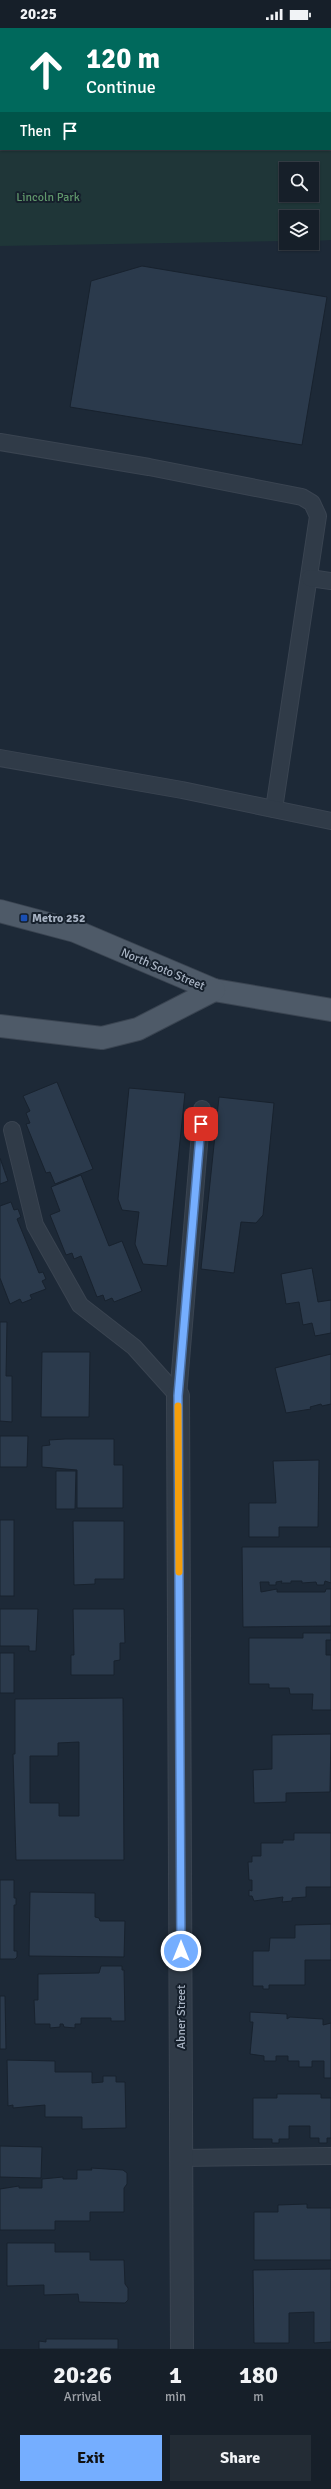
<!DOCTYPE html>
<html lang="en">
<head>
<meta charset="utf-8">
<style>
	body { margin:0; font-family:Signika,sans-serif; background:#232c35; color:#f1f3f6; height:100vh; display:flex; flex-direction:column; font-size:15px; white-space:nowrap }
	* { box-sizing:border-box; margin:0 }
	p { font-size:13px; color:#9ea2a8 }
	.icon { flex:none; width:22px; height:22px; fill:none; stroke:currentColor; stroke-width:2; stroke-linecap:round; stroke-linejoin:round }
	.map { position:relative; height:2321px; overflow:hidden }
	.drawer { display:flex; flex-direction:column; background:#161f29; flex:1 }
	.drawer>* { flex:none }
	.hud { position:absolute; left:0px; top:0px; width:331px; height:122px; box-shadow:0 1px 3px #0004,0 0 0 1px #353d46; background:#00695c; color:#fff; overflow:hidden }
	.controls { position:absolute; left:279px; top:134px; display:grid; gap:8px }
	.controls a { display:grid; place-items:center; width:40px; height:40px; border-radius:0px; background:#161f29; box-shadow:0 1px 3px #0004,0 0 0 1px #353d46; font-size:20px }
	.pin { position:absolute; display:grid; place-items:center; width:34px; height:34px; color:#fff; margin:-17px; border-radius:8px; box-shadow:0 2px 6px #0006 }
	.me { position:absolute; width:44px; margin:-22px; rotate:0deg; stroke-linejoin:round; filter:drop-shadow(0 0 3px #0008) }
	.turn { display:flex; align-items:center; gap:14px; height:84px; padding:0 20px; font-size:18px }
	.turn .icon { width:52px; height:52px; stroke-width:2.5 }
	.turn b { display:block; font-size:28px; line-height:34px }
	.then { display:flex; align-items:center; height:38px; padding:0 20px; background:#0003; gap:8px; font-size:15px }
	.eta { display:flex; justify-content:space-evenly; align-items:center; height:68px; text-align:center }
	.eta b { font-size:24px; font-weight:700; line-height:28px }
	.button { display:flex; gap:8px; margin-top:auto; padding:8px 20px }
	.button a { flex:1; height:46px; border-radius:0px; background:#75aeff; color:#111; font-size:16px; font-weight:700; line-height:46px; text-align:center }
	.button a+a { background:#232c35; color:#f1f3f6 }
	.status { display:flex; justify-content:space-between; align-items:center; height:28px; padding:0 20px; background:#161f29; direction:ltr }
	.status svg { height:11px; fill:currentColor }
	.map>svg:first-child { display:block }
	.green { fill:#1f3638; fill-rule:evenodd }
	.building { fill:#2b3a4c; stroke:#18222e; fill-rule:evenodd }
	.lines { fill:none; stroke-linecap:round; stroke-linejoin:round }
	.lane-casing { stroke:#3a4451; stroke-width:18 }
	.street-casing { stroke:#3a4451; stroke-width:24 }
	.primary-casing { stroke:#3a4451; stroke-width:24 }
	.lane { stroke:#303b48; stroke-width:16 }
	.street { stroke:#303b48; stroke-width:22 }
	.primary { stroke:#4e5a68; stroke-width:22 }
	.route-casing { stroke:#4c71a6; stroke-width:10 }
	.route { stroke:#75aeff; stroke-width:7 }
	.slow { stroke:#f59e0b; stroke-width:7 }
	.transit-dot { fill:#1a4fb4; stroke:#16202c; stroke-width:1.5 }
	.labels { text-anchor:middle; stroke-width:4; stroke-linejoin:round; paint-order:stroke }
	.park-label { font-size:12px; fill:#60976b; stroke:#16202c }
	.poi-label { font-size:12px; font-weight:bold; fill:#aab5c5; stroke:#16202c; text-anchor:start }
	.street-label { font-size:12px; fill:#aab5c5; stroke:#16202c }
</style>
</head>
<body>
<div class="status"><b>20:25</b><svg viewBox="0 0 49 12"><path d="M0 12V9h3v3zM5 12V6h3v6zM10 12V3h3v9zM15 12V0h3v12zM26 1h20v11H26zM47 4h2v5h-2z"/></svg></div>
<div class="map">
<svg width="331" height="2321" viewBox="0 0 331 2321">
	<rect width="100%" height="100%" fill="#1d2937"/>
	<path class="green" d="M0,0H331V212L312,213V189H286V213L0,218ZM1,1H330V121H1ZM286,141H312V167H286Z"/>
	<g class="building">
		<polygon points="142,238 327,269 302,417 70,379 91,253"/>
		<polygon points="57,1054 93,1141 55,1156 50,1144 46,1145 26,1096 30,1095 26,1085 30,1083 23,1068"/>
		<polygon points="129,1060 185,1065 167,1238 143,1236 135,1216 139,1184 122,1182 118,1171"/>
		<polygon points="219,1069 274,1075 263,1187 256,1195 241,1194 234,1245 201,1241"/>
		<polygon points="0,1130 8,1153 0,1156"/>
		<polygon points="81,1147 109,1218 122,1213 142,1263 114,1274 112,1270 105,1273 103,1267 97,1269 81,1228 74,1231 72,1225 66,1227 50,1187 60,1183 51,1159"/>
		<polygon points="11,1174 14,1182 18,1181 21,1189 17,1191 39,1245 43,1244 46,1251 42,1253 46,1261 30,1267 32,1271 22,1275 20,1271 10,1276 0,1250 0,1178"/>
		<polygon points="312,1240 318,1274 331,1272 331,1305 315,1308 312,1295 303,1297 299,1274 286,1276 281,1246"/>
		<polygon points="0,1294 7,1294 6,1348 12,1348 12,1394 0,1393"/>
		<polygon points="42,1324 90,1324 89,1389 41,1389"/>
		<polygon points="331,1326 331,1376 322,1378 321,1376 310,1379 311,1381 286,1385 275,1340"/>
		<polygon points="0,1408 28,1408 27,1439 0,1439"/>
		<polygon points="65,1411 114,1411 114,1437 123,1437 123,1480 77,1480 77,1442 42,1439 42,1418 50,1417 49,1412"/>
		<polygon points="319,1432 318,1499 279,1499 279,1509 249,1509 249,1475 276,1475 273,1433"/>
		<polygon points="56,1443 76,1443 75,1481 56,1481"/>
		<rect x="0" y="1492" width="14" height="76"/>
		<polygon points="73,1493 124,1493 124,1551 95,1551 95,1556 74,1557"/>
		<polygon points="242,1519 331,1519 331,1555 325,1553 324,1557 317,1557 316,1554 302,1555 302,1553 291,1553 291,1555 281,1555 282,1553 276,1554 276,1557 269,1557 269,1554 260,1554 261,1564 277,1561 277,1564 325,1564 326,1561 331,1561 331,1598 243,1599"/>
		<polygon points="0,1581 38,1581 36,1623 29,1623 29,1618 0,1618"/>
		<polygon points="73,1581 124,1581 125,1615 120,1615 120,1632 114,1633 114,1647 71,1647 71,1627 74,1627"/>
		<polygon points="303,1605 331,1605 331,1612 326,1612 326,1627 331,1627 331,1682 312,1682 313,1666 290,1666 289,1660 269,1660 269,1656 249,1656 249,1610 303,1610"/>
		<rect x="0" y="1625" width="14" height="40"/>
		<path d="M123,1670L124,1832H16L13,1726H15V1671ZM79,1714V1788H59V1775H30V1728H58V1715Z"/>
		<polygon points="331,1706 330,1764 286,1765 286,1774 254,1775 253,1742 272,1741 272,1707"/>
		<polygon points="294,1805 331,1805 331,1859 306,1859 306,1869 292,1870 292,1873 282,1874 283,1869 254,1873 252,1868 249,1868 249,1862 252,1863 252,1852 249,1852 248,1834 252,1834 252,1828 261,1828 261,1815 283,1815 283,1812 294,1812"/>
		<polygon points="0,1852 14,1852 14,1870 16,1870 16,1877 14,1877 14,1923 17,1923 17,1929 15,1931 0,1931"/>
		<polygon points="30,1864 95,1865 95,1889 99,1890 100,1893 125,1893 124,1929 29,1928"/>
		<polygon points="331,1896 331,1932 305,1932 305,1957 269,1957 269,1961 263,1961 263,1958 253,1958 253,1923 269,1923 270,1910 295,1910 295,1897"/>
		<polygon points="101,1938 122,1938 122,1942 124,1942 125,1993 111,1993 111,1990 81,1990 81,1996 75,1996 75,2000 64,1999 63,1996 60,1996 60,1999 50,2000 50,1996 35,1996 34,1972 38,1972 38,1946 99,1945"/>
		<polygon points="0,1968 5,1968 6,2021 0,2021"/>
		<polygon points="250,1984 287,1986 287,1991 290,1989 323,1991 323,1997 331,1995 331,2050 324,2050 324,2033 312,2033 312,2039 299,2039 299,2033 288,2033 288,2028 276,2028 276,2033 264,2033 264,2028 250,2026 253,1994 250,1994"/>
		<polygon points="7,2032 55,2033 55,2044 92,2044 92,2055 103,2054 103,2048 116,2048 116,2054 125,2054 126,2100 82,2101 82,2089 45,2089 45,2077 13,2080 13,2077 8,2078"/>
		<polygon points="277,2066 321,2066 321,2070 331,2070 331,2110 327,2110 327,2115 319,2115 319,2110 310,2110 310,2098 289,2098 289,2111 279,2111 279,2115 272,2115 272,2111 253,2111 253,2070 277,2070"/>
		<polygon points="0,2118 42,2119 41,2150 0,2149"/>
		<polygon points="91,2140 123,2142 127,2145 127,2156 124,2160 124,2184 90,2184 90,2193 55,2193 55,2202 0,2202 0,2161 19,2158 19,2160 42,2160 42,2151 63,2149 63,2151 77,2151 77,2142 92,2142"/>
		<polygon points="307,2176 307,2180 331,2180 331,2232 254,2232 254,2184 278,2184 278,2177"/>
		<polygon points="7,2215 55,2215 55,2224 90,2224 90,2232 124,2232 125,2256 128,2260 128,2272 125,2275 79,2274 78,2266 44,2267 44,2257 7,2258"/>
		<polygon points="331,2241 331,2314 314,2315 314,2284 289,2285 289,2315 254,2315 253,2242"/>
		<polygon points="46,2311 118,2311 118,2321 39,2321 39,2313 46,2314"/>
	</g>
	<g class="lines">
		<g class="lane-casing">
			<g id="lane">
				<polyline points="0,414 149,439 302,469 312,475 318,488 274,781"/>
				<polyline points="310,550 331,553"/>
				<polyline points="0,730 182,762 331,793"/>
				<polyline points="12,1102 35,1197 80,1277 134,1319 178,1368"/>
				<polyline points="178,1368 202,1081"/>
				<polyline points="181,2130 331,2128"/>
			</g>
		</g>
		<g class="street-casing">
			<polyline id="street" points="178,1368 182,2321"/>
		</g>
		<g class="primary-casing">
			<g id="primary">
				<polyline points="0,883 75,903 214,962 331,982"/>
				<polyline points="0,998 102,1010 138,1001 214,962"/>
			</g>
		</g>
		<use href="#lane" class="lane"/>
		<use href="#street" class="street"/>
		<use href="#primary" class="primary"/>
	</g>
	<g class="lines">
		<g class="route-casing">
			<polyline id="route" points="181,1923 178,1368 201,1096"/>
		</g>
		<use href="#route" class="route"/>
		<polyline class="slow" points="178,1378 179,1544"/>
	</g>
	<rect class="transit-dot" x="20" y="886" width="8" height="8" rx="2"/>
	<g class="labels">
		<g class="park-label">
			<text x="48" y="173">Lincoln Park</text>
		</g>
		<g class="poi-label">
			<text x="32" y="894">Metro 252</text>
		</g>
		<g class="street-label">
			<text transform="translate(163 941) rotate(23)" y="4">North Soto Street</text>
			<text transform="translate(181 1989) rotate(-90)" y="4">Abner Street</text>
		</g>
	</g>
</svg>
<div class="controls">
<a><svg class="icon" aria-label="search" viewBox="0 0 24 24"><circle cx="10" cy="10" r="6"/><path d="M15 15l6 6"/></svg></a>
<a><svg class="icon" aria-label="layers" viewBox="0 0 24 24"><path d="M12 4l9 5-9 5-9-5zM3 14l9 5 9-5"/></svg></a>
</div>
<div class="pin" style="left:201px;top:1096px;background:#d93025"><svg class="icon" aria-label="arrive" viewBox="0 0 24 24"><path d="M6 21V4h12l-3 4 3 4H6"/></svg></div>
<svg class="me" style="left:181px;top:1923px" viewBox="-20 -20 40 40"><circle r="17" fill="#75aeff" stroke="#fff" stroke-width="3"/><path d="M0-11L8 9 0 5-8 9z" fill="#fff"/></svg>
<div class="hud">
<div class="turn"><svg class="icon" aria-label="ahead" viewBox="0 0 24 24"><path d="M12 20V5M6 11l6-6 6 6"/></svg><div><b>120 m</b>Continue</div></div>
<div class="then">Then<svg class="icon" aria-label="arrive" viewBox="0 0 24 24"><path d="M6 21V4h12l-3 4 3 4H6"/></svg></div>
</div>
</div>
<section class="drawer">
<div class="eta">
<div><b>20:26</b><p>Arrival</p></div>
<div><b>1</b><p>min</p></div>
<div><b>180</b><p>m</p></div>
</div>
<div class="button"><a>Exit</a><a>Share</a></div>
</section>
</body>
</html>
